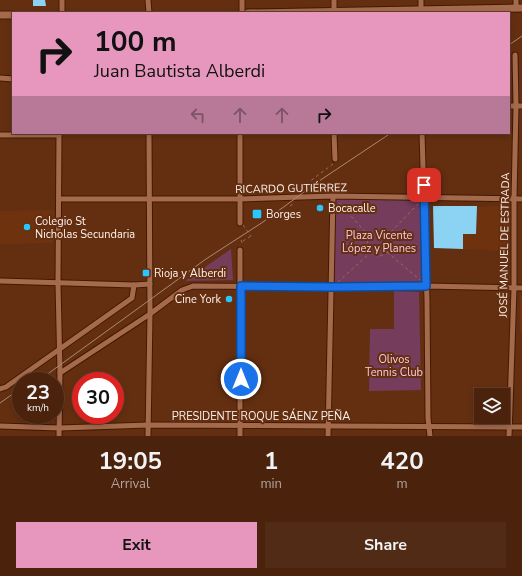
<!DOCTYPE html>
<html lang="en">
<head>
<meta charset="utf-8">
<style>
	body { margin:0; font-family:"Nunito Sans",sans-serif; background:#522b16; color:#f1f3f6; height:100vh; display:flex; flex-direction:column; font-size:15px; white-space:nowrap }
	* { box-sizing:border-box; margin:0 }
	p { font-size:13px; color:#b2a49d }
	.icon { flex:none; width:22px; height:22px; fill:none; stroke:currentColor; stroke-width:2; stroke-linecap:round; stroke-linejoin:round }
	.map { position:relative; height:436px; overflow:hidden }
	.sheet { display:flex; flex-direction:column; background:#4b230d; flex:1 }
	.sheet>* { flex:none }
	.top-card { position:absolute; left:12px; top:12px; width:498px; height:122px; border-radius:0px; box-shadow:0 2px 6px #0003,0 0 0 1px #62402e; background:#e797bd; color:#111; overflow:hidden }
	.tools { position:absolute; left:474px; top:388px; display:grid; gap:8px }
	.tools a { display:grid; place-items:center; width:36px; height:36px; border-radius:0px; background:#4b230d; box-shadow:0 2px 6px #0003,0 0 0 1px #62402e; font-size:20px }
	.speed { position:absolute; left:12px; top:372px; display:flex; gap:8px; font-size:20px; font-weight:700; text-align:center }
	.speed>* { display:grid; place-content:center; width:52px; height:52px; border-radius:50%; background:#4b230d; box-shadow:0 2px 6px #0003,0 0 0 1px #62402e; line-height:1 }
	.speed small { font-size:10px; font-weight:400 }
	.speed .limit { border:6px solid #d22; background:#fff; color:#111 }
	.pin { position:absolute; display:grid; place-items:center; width:34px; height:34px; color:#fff; margin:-17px; border-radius:8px; box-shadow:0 2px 6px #0006 }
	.me { position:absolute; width:44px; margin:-22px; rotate:0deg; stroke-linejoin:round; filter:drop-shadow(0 0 3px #0008) }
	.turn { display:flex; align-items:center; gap:14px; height:84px; padding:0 16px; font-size:18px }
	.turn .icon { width:52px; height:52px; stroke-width:2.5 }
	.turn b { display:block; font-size:28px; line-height:34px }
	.lanes { display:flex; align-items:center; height:38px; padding:0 16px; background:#0003; justify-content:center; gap:20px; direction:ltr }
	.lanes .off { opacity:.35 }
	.eta { display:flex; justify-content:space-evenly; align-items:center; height:68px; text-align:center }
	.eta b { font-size:24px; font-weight:700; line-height:28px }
	.cta { display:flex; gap:8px; margin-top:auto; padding:8px 16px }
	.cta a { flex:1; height:46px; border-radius:0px; background:#e797bd; color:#111; font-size:16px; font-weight:700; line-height:46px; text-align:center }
	.cta a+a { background:#522b16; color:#f1f3f6 }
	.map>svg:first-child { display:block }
	.built { fill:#6e330e }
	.green { fill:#753d5b }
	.building { fill:#8cd3f3 }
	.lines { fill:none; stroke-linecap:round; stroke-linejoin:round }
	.street-casing { stroke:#411a03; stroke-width:7 }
	.secondary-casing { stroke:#411a03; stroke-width:9 }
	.path { stroke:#966e58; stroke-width:1; stroke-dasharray:3 3; stroke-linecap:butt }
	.street { stroke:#a56a4c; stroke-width:5 }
	.secondary { stroke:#a56a4c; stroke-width:7 }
	.tram { stroke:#ab8875; stroke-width:1 }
	.path-bridge { stroke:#966e58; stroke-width:1; stroke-dasharray:3 3; stroke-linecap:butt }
	.route-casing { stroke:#114b97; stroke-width:10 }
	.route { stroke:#1a73e8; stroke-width:7 }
	.poi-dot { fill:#28c8ff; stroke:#642f11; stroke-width:1.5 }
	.labels { text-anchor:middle; stroke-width:4; stroke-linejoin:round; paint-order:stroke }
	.street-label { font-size:11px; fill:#fff1ea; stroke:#642f11 }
	.poi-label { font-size:11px; fill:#fff1ea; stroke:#642f11; text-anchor:start }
	.park-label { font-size:11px; fill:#fbc7e1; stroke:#642f11 }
</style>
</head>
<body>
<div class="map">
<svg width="522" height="436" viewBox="0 0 522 436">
	<rect width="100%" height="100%" fill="#642f11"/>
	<g class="built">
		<polygon points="500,206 509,210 508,251 463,249 463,234 476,234 477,207"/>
		<polygon points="54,210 53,243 0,244 0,211"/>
		<polygon points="522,295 522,332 520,332 520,296"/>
	</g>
	<g class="green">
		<polygon points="333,196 424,197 426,286 331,287"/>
		<polygon points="231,249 233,280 185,281"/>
		<polygon points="394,291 419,292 421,390 369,391 370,329 394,329"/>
	</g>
	<g class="building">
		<polygon points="33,0 45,0 46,6 33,6"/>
		<polygon points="433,206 477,206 476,234 463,234 463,249 434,248"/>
	</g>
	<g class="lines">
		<g class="street-casing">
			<g id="street">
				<polyline points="148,0 149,13"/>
				<polyline points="242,0 242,13"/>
				<polyline points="421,0 421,12"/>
				<polyline points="516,0 516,8"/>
				<polyline points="62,13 62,0"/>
				<polyline points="334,13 334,0"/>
				<polyline points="0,78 13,79"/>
				<polyline points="509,106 522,106"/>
				<polyline points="334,133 335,159"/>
				<polyline points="422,133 427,300 428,418 430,436"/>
				<polyline points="0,135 59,135"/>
				<polyline points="60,199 240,199 333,196 522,199"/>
				<polyline points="240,223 240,133"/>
				<polyline points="240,250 240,436"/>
				<polyline points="0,281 134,285 150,284"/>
				<polyline points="60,373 150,314 182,290 193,286 331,287 426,286 522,288"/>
				<polyline points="0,389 6,387 132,298 134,285"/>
				<polyline points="0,426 60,428 148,425 522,427"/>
				<polyline points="59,436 60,373 58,283 59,133"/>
				<polyline points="148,436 150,314 149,133"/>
				<polyline points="328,436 333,196"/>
				<polyline points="509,436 514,288 514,199 516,106 515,55"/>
			</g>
		</g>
		<g class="secondary-casing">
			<g id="secondary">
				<polyline points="248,13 522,8"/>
				<polyline points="0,15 13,15"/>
			</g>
		</g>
		<g class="path">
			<polyline points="297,191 333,164"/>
			<polyline points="339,203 370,237"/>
			<polyline points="290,206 295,203"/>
			<circle cx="378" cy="245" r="11"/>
			<polyline points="387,236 418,204"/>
			<polyline points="241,240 243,245"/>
			<polyline points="243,241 251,236"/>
			<polyline points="390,245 419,245"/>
			<polyline points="387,252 420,280"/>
			<polyline points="338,282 370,253"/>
		</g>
		<use href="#street" class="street"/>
		<use href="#secondary" class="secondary"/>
		<g class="tram">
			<polyline points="509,45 522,36"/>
			<polyline points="38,381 206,259 263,222 322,179 391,133"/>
			<polyline points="0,403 21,388"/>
		</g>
		<polyline class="path-bridge" points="243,225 251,236"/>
	</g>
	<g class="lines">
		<g class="route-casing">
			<polyline id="route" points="241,379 241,286 332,287 426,286 424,185"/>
		</g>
		<use href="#route" class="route"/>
	</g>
	<g class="poi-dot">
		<circle cx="320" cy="208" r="4"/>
		<rect x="252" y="209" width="10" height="10" rx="2"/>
		<circle cx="27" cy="227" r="4"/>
		<rect x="142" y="269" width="8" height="8" rx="2"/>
		<circle cx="229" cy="299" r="4"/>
	</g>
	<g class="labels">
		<g class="street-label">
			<text transform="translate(291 188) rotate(-1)" y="4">RICARDO GUTIÉRREZ</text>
			<text transform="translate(504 245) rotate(-89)" y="4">JOSÉ MANUEL DE ESTRADA</text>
			<text x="261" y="420">PRESIDENTE ROQUE SÁENZ PEÑA</text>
		</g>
		<g class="poi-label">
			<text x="328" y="212">Bocacalle</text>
			<text x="266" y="218">Borges</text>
			<text x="35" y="225">Colegio St<tspan x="35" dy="13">Nicholas Secundaria</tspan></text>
			<text x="154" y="277">Rioja y Alberdi</text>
			<text x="221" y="303" text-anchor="end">Cine York</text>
		</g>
		<g class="park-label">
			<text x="379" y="239">Plaza Vicente<tspan x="379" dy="13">López y Planes</tspan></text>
			<text x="394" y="363">Olivos<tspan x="394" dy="13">Tennis Club</tspan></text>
		</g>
	</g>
</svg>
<div class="tools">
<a><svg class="icon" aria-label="layers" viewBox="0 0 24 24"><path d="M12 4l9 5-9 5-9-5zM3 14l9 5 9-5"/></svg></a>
</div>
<div class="speed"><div>23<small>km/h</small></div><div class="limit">30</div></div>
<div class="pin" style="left:424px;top:185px;background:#d93025"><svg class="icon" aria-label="arrive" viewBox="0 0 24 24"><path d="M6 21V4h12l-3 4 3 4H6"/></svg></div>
<svg class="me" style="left:241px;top:379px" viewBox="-20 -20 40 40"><circle r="17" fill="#1a73e8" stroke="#fff" stroke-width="3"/><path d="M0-11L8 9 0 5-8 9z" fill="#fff"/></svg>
<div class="top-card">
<div class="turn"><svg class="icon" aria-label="right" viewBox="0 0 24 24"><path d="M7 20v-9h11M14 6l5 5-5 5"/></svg><div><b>100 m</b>Juan Bautista Alberdi</div></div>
<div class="lanes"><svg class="icon off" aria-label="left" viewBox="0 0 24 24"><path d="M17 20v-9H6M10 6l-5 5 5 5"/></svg><svg class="icon off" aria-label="ahead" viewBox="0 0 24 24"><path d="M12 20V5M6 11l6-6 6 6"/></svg><svg class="icon off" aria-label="ahead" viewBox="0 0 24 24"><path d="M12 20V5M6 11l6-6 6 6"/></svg><svg class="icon" aria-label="right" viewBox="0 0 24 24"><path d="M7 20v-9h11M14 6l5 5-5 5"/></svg></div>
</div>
</div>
<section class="sheet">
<div class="eta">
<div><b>19:05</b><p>Arrival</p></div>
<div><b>1</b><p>min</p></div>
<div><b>420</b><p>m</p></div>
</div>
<div class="cta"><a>Exit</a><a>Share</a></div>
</section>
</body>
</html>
